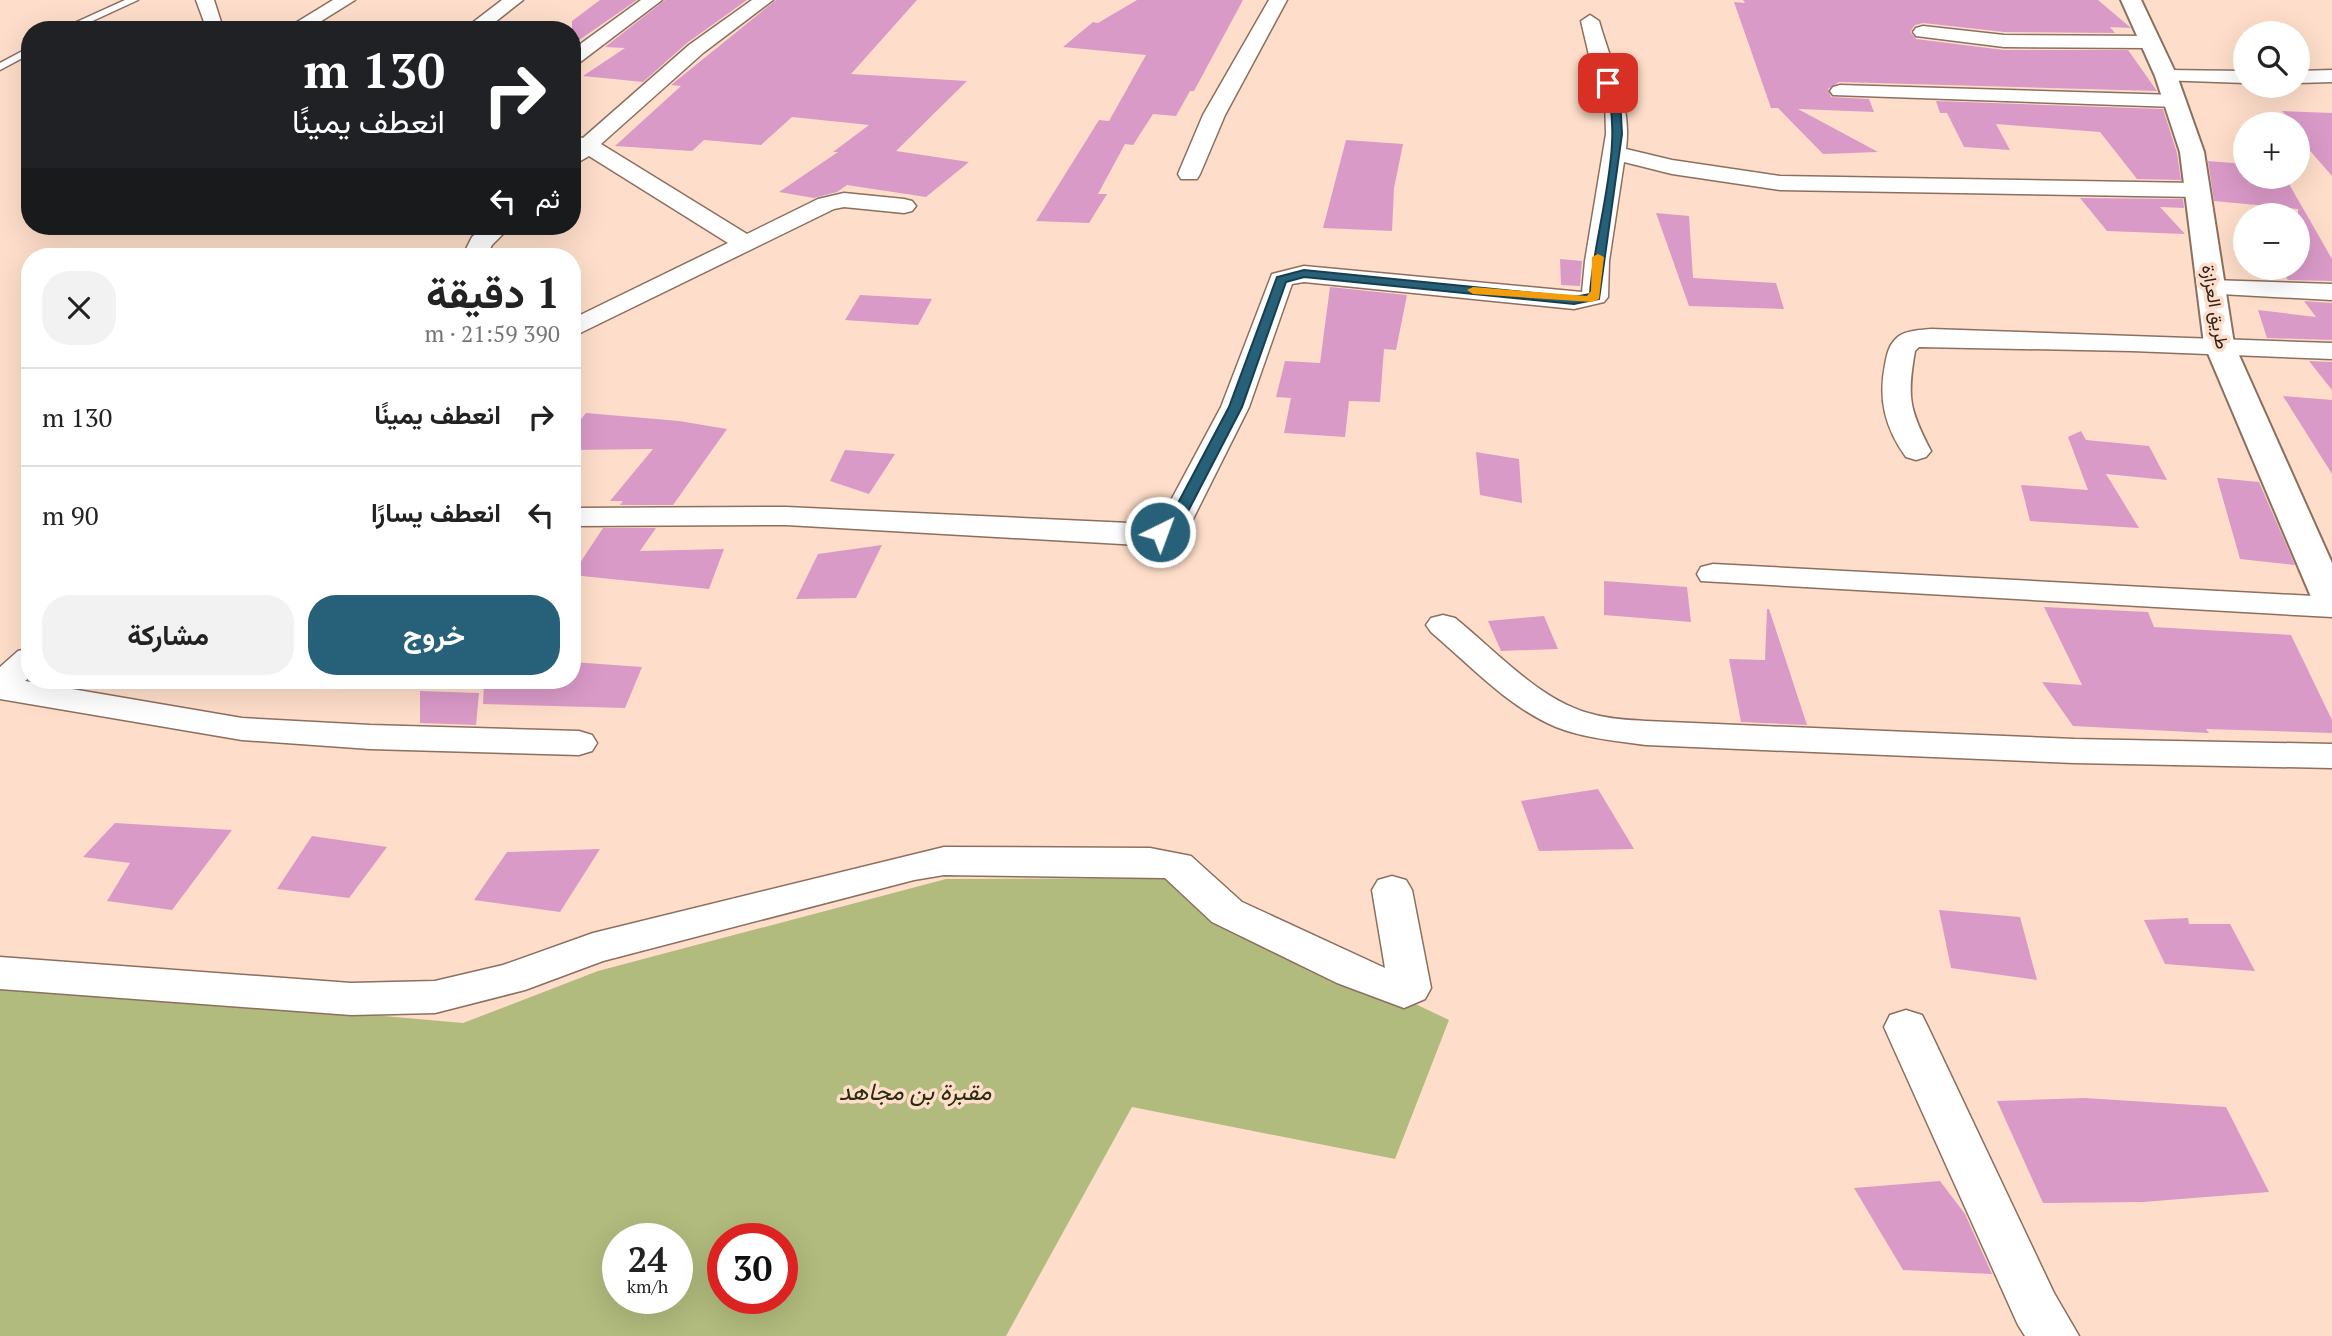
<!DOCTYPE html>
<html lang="ar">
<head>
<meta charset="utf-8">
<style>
	body { margin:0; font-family:"PT Serif",Vazirmatn,serif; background:#f2f2f2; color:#222; direction:rtl; height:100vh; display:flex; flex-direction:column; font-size:26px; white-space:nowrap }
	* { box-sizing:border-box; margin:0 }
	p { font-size:23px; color:#767676 }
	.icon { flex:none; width:38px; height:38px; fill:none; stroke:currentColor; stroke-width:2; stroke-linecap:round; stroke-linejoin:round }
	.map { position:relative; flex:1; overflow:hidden; direction:ltr }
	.drawer { position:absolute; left:21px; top:248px; width:560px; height:441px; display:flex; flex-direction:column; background:#fff; border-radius:28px; box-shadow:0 7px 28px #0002; direction:rtl }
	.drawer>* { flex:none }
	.top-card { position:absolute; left:21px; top:21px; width:560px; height:214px; border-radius:28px; box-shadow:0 7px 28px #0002; direction:rtl; background:#202124; color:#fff; overflow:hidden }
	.controls { position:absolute; left:2233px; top:21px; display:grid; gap:14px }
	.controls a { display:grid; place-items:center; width:77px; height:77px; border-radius:50%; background:#fff; box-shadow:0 7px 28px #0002; font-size:35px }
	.speed { position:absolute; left:602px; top:1223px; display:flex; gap:14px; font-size:35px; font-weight:700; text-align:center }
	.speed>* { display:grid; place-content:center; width:91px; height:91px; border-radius:50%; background:#fff; box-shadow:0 7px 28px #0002; line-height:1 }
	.speed small { font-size:18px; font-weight:400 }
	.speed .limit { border:10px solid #d22; background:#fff; color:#111 }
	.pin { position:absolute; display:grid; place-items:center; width:60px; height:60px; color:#fff; margin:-30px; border-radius:14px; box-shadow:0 4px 10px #0006 }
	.me { position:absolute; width:77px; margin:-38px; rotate:42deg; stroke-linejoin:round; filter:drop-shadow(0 0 5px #0008) }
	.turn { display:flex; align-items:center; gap:24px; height:147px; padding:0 21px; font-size:32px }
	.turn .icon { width:91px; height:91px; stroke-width:2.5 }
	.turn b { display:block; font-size:49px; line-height:60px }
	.then { display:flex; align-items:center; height:66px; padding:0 21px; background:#0003; gap:14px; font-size:26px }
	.round { display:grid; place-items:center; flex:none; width:74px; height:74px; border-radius:28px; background:#f2f2f2 }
	.headline { display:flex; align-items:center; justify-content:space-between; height:119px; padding:0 21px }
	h1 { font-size:42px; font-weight:700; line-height:52px }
	.cta { display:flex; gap:14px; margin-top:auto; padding:14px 21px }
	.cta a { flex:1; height:80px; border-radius:28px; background:#266079; color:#fff; font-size:28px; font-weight:700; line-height:80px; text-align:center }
	.cta a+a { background:#f2f2f2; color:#222 }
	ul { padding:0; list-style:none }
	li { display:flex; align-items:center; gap:21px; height:98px; padding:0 21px; border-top:2px solid #e0e0e0 }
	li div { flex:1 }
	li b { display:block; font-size:26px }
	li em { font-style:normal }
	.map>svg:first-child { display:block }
	.green { fill:#b1bb7d; fill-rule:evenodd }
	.building { fill:#da9ac8 }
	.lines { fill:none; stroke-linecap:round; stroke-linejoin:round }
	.lane-casing { stroke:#8c6f5e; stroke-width:3 }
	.street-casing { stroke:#8c6f5e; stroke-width:3 }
	.secondary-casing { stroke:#8c6f5e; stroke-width:4 }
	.lane { fill:#fff; fill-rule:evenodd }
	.street { fill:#fff; fill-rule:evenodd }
	.secondary { fill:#fff; fill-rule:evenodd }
	.route { fill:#266079; stroke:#193e4f; stroke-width:2 }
	.slow { fill:#f59e0b }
	.labels { text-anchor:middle; stroke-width:7; stroke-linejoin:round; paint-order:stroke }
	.far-street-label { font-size:18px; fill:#2f231c; stroke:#fedeca }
	.near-park-label { font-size:24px; font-style:italic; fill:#282d0d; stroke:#fedeca }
</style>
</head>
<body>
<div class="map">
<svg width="2332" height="1336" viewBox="0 0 2332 1336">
	<rect width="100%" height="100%" fill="#fedeca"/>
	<path class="green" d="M1187,878L1210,906L1449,1020L1395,1159L1132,1107L1006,1336H0V982L463,1023L598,971L946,879ZM618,1239H677V1298H618ZM723,1239H782V1298H723Z"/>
	<g class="building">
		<polygon points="600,0 637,0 572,45 572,21"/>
		<polygon points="665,0 747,0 687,43 643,82 583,76 625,48 605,47"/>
		<polygon points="776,0 917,0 851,74 967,81 896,151 969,162 926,197 847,185 837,192 814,198 779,192 838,152 833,152 869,125 792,117 761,145 704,140 692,151 615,146 681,86 671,85"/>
		<polygon points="1137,0 1243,0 1194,91 1190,91 1176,116 1153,114 1133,145 1125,144 1098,194 1107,194 1089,223 1036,221 1099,120 1109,121 1146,55 1063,47 1093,22 1098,23"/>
		<polygon points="1743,0 2098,0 2131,28 2110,27 2115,33 2004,32 1923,23 1915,25 1910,32 1916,39 2004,50 2128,50 2157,91 1839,82 1828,89 1831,97 1869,99 1874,112 1798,109 1878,152 1823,154 1778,108 1771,108 1734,2 1745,3"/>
		<polygon points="1936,101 2163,109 2177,153 2181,180 2137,179 2100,132 1996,124 2010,150 1964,147 1947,113 1940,113"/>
		<polygon points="2282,111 2332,113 2332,176 2298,137 2298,124 2294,124"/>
		<polygon points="1346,140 1403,144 1394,188 1392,231 1323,228"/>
		<polygon points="2208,161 2245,164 2245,177 2285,177 2332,259 2332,281 2288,280 2279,268 2298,268 2298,209 2214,201"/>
		<polygon points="2080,198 2183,199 2184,208 2160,207 2185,234 2107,231"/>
		<polygon points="1656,213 1689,216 1693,278 1776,283 1784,309 1689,306"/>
		<polygon points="1560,259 1582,261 1580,286 1561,285"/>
		<polygon points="1330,287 1407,295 1396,350 1384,349 1380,402 1349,401 1345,437 1284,433 1291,398 1276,397 1285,361 1320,363"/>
		<polygon points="860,295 932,299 918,325 845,320"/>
		<polygon points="2304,301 2332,303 2332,340 2267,338 2258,310 2316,317"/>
		<polygon points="2309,361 2332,362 2332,390"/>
		<polygon points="2283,396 2332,400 2332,474"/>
		<polygon points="586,413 679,421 727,429 673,505 620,505 623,501 610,501 653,449 572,450 572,430"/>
		<polygon points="2081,431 2086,440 2149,446 2167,480 2106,474 2139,528 2030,521 2021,485 2088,490 2068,437"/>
		<polygon points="845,450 895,454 869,494 830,481"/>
		<polygon points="1476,452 1519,459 1522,503 1480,495"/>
		<polygon points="2217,478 2259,482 2295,565 2240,559"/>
		<polygon points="603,528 656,528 640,551 724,549 709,589 572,575"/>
		<polygon points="882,545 856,598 796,599 818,554"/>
		<polygon points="1604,581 1687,587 1691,622 1604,615"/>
		<polygon points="2044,607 2148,612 2154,627 2291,635 2332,720 2332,733 2206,729 2209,733 2073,726 2042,682 2082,685"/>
		<polygon points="1767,609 1769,609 1807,725 1741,722 1729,659 1765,660"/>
		<polygon points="1544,616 1558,649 1501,651 1488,621"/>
		<polygon points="572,662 642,667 625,708 483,704 484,681 572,681"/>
		<polygon points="420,691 479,693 476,725 420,723"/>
		<polygon points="1598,789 1634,849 1539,851 1521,801"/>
		<polygon points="115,823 232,830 172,910 107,901 130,863 83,857"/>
		<polygon points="312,836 387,847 349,898 277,889"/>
		<polygon points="600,849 560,912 474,900 507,852"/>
		<polygon points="1939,910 2020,917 2037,980 1951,968"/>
		<polygon points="2188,918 2189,924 2230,924 2255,971 2165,964 2144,920"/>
		<polygon points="2085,1098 2226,1107 2269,1192 2143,1202 2043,1203 1997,1101"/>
		<polygon points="1940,1181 1965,1214 1992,1274 1903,1270 1854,1188"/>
	</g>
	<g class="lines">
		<g class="lane-casing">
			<g id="lane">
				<polygon points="125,0 138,0 73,30 59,30"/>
				<polygon points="30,47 30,54 0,70 0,63"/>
			</g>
		</g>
		<g class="street-casing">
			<g id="street">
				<polygon points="196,0 214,0 221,22 227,30 207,30"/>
				<polygon points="333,0 355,0 307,30 284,30"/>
				<polygon points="502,0 523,0 485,30 463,30"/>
				<polygon points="641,0 662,0 579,63 572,65 572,50"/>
				<polygon points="752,0 773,0 703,53 601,144 747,234 818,199 844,193 904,199 912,201 916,206 912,211 904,213 844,207 834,209 572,337 572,319 728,243 589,156 572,166 572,136 583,138 689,45"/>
				<polygon points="1269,0 1287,0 1225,115 1200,174 1197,179 1181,179 1178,174 1203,115"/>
				<path d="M1590,15L1599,21C1611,64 1632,104 1626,149L1672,160L1780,176L2197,183L2205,185L2209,190L2205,195L2197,197L1780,190L1672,174L1624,162L1609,261L1608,297L1604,302L1574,309L1304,282L1292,284L1249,407L1191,523L1171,539L1139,545L786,525L572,526V508L786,507L1151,524L1162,517L1221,407L1272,274L1304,266L1582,292L1585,261L1606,134L1605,98L1592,68L1581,21Z"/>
				<polygon points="1923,26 2004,35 2149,36 2159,42 2149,48 2004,47 1916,36 1913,32 1916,28"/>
				<polygon points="2166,70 2245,71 2245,83 2159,80 2156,76 2159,72"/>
				<polygon points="2332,70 2332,82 2298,83 2298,71"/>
				<polygon points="1840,85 2176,95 2186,101 2176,107 1833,95 1830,91 1833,87"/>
				<polygon points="485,226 511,226 492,245 486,257 462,257 472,237"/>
				<polygon points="2211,280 2332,284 2332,300 2202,293 2198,288 2202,283"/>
				<path d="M1931,329L2332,343V359L2132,351L1919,347L1915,351C1907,397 1909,409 1931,451L1926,457L1916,460L1906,457C1885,428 1878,399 1885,365C1887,353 1889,344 1899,336C1908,330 1921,330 1931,329Z"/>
				<polygon points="1713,564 2332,597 2332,617 1701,581 1697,574 1701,567"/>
				<path d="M1443,615L1455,618C1496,651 1540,701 1592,714C1609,719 1628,720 1646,721L2074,739L2332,744V768L2074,763L1646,745C1616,741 1584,738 1556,727C1508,707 1470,665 1431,632L1426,625L1431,618Z"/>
				<polygon points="30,648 30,677 25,681 242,718 370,725 579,731 592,735 597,743 592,751 579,755 370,749 242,740 0,699 0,667 18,651"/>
				<polygon points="944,847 1150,848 1191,856 1242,902 1385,968 1372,890 1378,880 1392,876 1406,880 1412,890 1431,988 1425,999 1404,1008 1337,983 1212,922 1165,878 944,875 914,880 603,961 525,990 435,1013 351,1015 0,989 0,957 351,983 435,981 503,965 593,933"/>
				<polygon points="1906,1010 1922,1015 1928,1027 2054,1293 2079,1336 2025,1336 2018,1325 1884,1027 1890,1015"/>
			</g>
		</g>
		<g class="secondary-casing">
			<polygon id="secondary" points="2121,0 2141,0 2177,76 2204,152 2234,344 2332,563 2332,615 2319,612 2314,604 2204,344 2180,152 2155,76"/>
		</g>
		<use href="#lane" class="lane"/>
		<use href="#street" class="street"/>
		<use href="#secondary" class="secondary"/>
	</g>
	<path class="route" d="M1608,80L1620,98L1622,134L1599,299L1574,304L1304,277L1286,282L1242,407L1182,523L1165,535H1155V529L1169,520L1229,407L1277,277L1304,270L1574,297L1590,294C1593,235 1628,137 1604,83Z"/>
	<polygon class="slow" points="1598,254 1604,257 1599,299 1592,302 1473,294 1467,290 1473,287 1587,296 1591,291 1592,257"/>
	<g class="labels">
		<g class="far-street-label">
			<text transform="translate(2215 307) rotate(80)" y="6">طريق العزازة</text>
		</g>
		<g class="near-park-label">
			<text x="915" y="1100">مقبرة بن مجاهد</text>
		</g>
	</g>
</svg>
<div class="controls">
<a><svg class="icon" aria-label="search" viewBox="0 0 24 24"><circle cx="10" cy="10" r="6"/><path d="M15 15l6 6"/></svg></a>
<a>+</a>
<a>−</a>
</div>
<div class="speed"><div>24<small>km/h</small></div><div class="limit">30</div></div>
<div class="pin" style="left:1608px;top:83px;background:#d93025"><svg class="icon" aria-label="arrive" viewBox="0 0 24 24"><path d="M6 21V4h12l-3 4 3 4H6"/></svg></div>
<svg class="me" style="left:1160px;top:532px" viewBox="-20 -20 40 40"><circle r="17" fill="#266079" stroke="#fff" stroke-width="3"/><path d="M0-11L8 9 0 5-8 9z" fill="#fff"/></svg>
<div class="top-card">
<div class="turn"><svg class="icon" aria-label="right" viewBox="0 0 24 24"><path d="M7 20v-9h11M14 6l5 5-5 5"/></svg><div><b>130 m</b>انعطف يمينًا</div></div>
<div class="then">ثم<svg class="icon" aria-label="left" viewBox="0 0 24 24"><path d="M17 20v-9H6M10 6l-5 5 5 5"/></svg></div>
</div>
<section class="drawer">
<div class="headline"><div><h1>1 دقيقة</h1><p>390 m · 21:59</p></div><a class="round"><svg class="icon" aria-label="close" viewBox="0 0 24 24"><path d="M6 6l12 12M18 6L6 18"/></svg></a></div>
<ul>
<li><svg class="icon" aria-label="right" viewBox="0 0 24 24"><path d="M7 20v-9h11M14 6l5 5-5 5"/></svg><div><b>انعطف يمينًا</b></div><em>130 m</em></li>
<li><svg class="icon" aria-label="left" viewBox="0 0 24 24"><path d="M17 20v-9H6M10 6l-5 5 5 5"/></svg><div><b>انعطف يسارًا</b></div><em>90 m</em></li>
</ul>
<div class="cta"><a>خروج</a><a>مشاركة</a></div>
</section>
</div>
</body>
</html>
